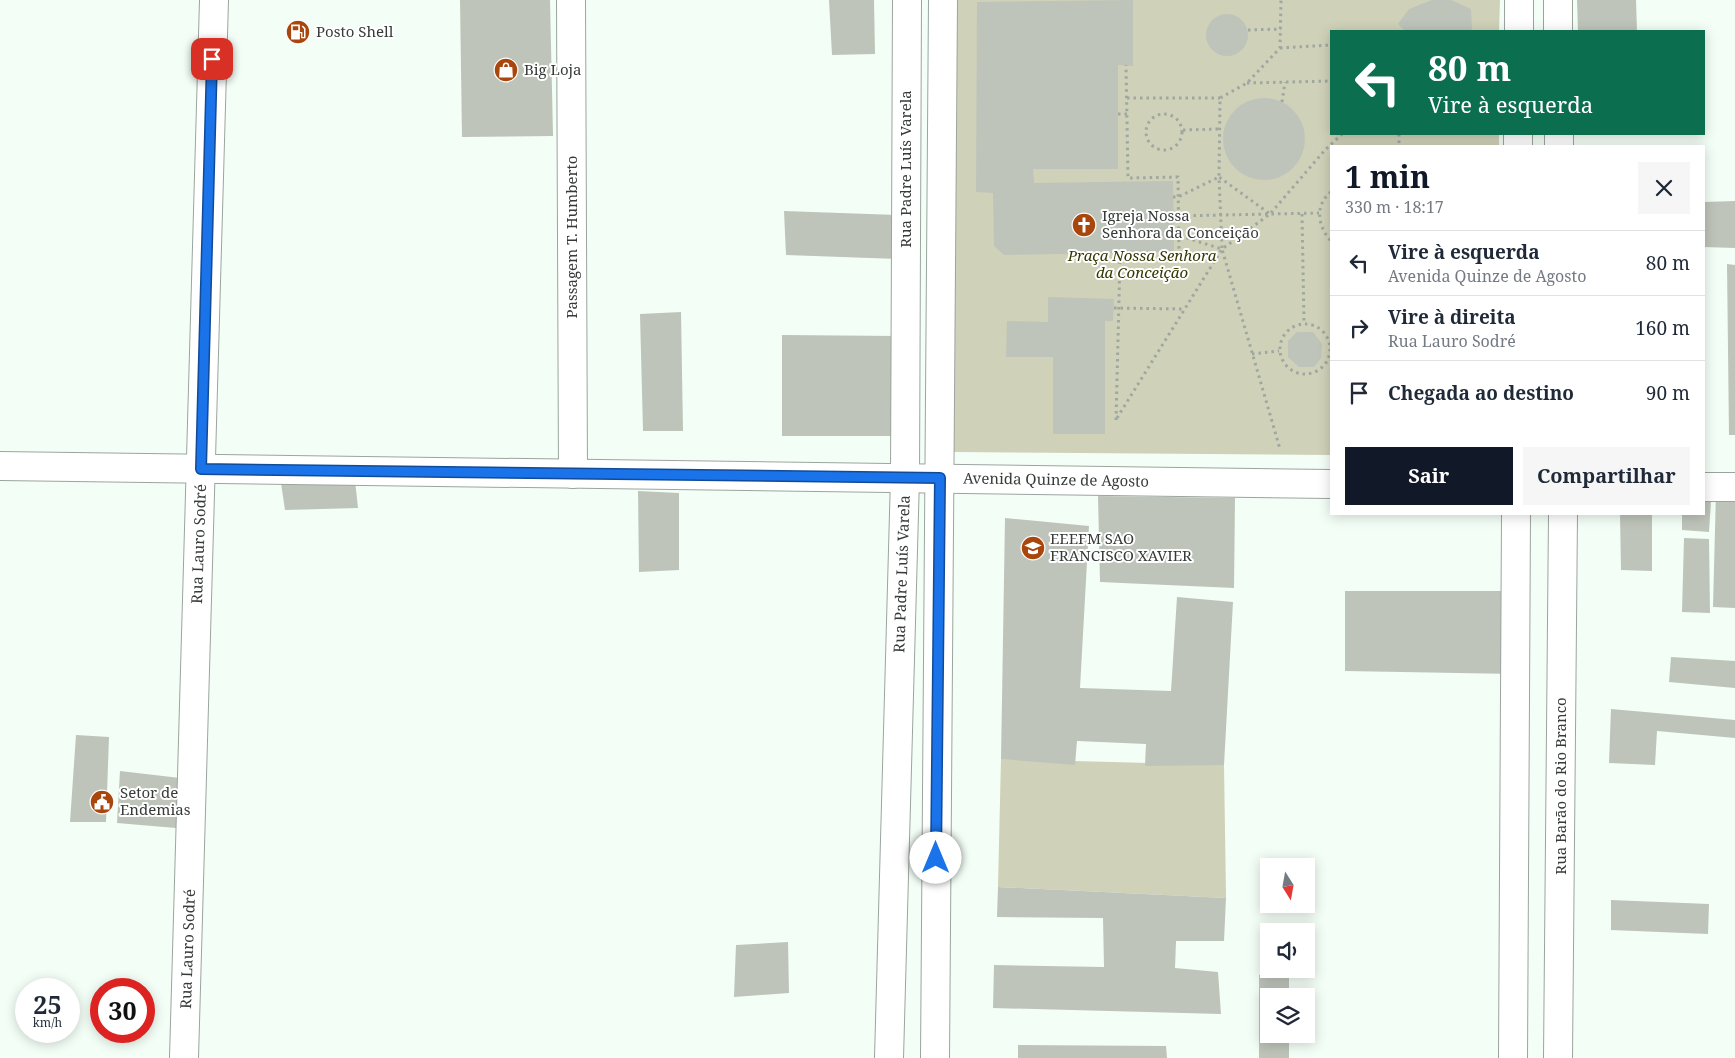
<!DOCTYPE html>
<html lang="pt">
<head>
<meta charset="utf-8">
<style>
	body { margin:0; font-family:"Noto Serif",serif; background:#f6f6f7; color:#1f2937; height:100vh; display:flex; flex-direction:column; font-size:19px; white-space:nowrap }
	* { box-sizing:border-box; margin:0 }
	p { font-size:16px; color:#747a83 }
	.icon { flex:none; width:28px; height:28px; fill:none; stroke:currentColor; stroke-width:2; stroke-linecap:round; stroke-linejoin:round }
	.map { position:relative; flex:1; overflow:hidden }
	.side { position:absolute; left:1330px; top:145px; width:375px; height:370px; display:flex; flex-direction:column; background:#fff; border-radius:0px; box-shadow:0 2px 12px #0003 }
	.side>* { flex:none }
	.guide { position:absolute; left:1330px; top:30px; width:375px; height:105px; border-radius:0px; box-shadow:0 2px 12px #0003; background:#0b6e4f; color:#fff; overflow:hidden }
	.needle { width:32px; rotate:169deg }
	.tools { position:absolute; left:1260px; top:858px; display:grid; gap:10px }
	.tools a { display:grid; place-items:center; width:55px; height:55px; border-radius:0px; background:#fff; box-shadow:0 2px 12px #0003; font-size:25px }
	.speed { position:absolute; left:15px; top:978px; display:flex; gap:10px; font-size:25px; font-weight:700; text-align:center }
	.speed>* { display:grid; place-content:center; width:65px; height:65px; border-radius:50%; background:#fff; box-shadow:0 2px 12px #0003; line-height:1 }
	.speed small { font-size:12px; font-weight:400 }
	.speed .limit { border:8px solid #d22; background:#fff; color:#111 }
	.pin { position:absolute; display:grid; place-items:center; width:42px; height:42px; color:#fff; margin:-21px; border-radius:10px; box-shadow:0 2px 8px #0006 }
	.me { position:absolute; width:55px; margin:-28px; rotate:0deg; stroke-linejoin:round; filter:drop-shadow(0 0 4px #0008) }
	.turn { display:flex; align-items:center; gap:18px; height:105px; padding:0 15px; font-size:22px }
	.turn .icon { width:65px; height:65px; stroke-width:2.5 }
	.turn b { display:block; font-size:35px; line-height:42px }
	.round { display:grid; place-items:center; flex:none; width:52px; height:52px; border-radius:0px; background:#f6f6f7 }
	.head { display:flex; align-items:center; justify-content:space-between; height:85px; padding:0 15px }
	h1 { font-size:30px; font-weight:700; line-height:38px; color:#111827 }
	.primary-button { display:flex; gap:10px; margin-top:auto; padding:10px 15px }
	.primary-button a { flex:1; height:58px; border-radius:0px; background:#111827; color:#fff; font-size:20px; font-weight:700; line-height:58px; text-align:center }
	.primary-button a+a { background:#f6f6f7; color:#1f2937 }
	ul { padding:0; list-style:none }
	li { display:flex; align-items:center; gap:15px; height:65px; padding:0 15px; border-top:1px solid #e0e1e3 }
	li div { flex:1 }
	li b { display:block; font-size:19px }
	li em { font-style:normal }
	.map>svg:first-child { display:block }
	.green { fill:#cfd1b8 }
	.building { fill:#bec4ba }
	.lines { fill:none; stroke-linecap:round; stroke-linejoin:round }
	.street-casing { stroke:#9ba59e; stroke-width:30 }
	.secondary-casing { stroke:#9ba59e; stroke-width:30 }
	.path { stroke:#9fa7a1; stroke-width:3; stroke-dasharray:2.5 4; stroke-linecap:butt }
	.street { stroke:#fff; stroke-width:28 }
	.secondary { stroke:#fff; stroke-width:28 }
	.route-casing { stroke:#114b97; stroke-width:12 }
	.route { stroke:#1a73e8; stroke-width:9 }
	.labels { text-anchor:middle; stroke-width:4; stroke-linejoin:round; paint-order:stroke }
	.poi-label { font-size:15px; fill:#373b38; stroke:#fff; text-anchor:start }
	.street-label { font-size:15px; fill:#373b38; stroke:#fff }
	.park-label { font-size:15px; font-style:italic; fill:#353600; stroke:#fff }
</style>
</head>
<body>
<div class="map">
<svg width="1735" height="1058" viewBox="0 0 1735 1058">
	<rect width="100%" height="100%" fill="#f3fef6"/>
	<g class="green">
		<polygon points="954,0 1500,0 1499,31 1331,31 1331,134 1499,134 1499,146 1331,146 1331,455 953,452"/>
		<polygon points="1001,759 1224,765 1226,898 998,887"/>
	</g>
	<g class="building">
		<polygon points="460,0 550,0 553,136 462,137"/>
		<polygon points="829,0 874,0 875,54 832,55"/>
		<polygon points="1133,0 1133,66 1118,65 1118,169 1033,169 1034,183 1173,181 1174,252 1004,255 994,246 993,193 976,192 977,2"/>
		<polygon points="1432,0 1451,0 1471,9 1472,31 1405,31 1398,24 1409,9"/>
		<polygon points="1577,0 1636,0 1637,31 1578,31"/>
		<circle cx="1227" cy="35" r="21"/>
		<circle cx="1264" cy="139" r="41"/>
		<polygon points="1735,201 1735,248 1704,247 1704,202"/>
		<polygon points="784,211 897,215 898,259 786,255"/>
		<polygon points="1727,264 1735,265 1735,435 1729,435"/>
		<polygon points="1048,297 1114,299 1113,321 1105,321 1105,434 1053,434 1053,357 1006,357 1007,321 1048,322"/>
		<polygon points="681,312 683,431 643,431 640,314"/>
		<polygon points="1297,332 1313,332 1322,344 1321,358 1314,367 1299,367 1288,357 1288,341"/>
		<polygon points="782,335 899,336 900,436 782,436"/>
		<polygon points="355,480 358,508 285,510 281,483"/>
		<polygon points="638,491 679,493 679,570 639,572"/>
		<polygon points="1716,491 1735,491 1735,608 1713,607"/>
		<polygon points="1098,496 1235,498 1234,588 1100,582"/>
		<polygon points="1704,501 1711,501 1709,532 1682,530 1682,514 1704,514"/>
		<polygon points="1620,514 1652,514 1652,571 1621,570"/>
		<polygon points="1005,518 1089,526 1080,688 1171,691 1177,597 1233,602 1224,765 1145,766 1146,744 1077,741 1075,765 1001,759"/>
		<polygon points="1684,538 1709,539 1710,613 1682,612"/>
		<polygon points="1345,591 1515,591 1515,674 1345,671"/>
		<polygon points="1671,657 1735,661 1735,688 1669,682"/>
		<polygon points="1611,709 1735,720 1735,738 1657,731 1655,765 1609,763"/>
		<polygon points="76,735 109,737 106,822 70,822"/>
		<polygon points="120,771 180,778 176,828 117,823"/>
		<polygon points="998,887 1226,898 1224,941 1176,941 1175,968 1218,972 1221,1014 993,1008 994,965 1104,967 1103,918 997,917"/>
		<polygon points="1611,900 1709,904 1708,934 1611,930"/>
		<polygon points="788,942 789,993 734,997 736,945"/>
		<polygon points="1259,975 1289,975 1289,996 1269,996 1269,1034 1289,1034 1289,1058 1259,1058"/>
		<polygon points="1018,1045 1166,1046 1167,1058 1018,1058"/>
	</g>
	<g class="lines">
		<g class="street-casing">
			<g id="street">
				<polyline points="571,0 573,474"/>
				<polyline points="0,466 1331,484"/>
				<polyline points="1704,487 1735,487"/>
				<polyline points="889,1058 905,477 907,0"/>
				<polyline points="935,1058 943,0"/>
			</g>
		</g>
		<g class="secondary-casing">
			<g id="secondary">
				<polyline points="1558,0 1558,31"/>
				<polyline points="1519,31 1519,0"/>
				<polyline points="1559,134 1559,146"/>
				<polyline points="1518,146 1518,134"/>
				<polyline points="184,1058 214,0"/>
				<polyline points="1513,1058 1516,514"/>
				<polyline points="1558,1058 1563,514"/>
			</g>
		</g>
		<g class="path">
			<polyline points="1248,30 1281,29"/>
			<polyline points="1280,48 1331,45"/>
			<polyline points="1247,83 1331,81"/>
			<polyline points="1127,98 1220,98"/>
			<polyline points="1282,102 1285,82"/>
			<circle cx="1164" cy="132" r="18"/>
			<polyline points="1118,114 1127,114"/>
			<polyline points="1183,130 1220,129"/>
			<polyline points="1399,134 1399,146"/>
			<path d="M1331,192C1314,205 1318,227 1331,241"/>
			<polyline points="1173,197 1178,197 1219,177 1220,98 1247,83 1280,48 1281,0"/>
			<polyline points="1302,214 1304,324"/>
			<polyline points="1174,216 1319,213"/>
			<polyline points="1174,234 1222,249 1280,449"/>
			<polyline points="1222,248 1219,177 1270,214"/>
			<polyline points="1114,308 1184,309"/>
			<circle cx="1305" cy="349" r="25"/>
			<polyline points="1252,354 1279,351"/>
			<polyline points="1117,418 1222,249 1270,214 1325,150 1342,134"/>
			<polyline points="1116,420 1120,258 1179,255 1178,177 1128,178 1126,65"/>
		</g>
		<use href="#street" class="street"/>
		<use href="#secondary" class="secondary"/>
	</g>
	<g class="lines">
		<g class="route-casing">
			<polyline id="route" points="212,59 201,469 940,478 936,858"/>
		</g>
		<use href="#route" class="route"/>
	</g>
	<defs>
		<g id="fuel-disc" transform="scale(1.25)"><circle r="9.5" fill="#a9460d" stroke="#fff"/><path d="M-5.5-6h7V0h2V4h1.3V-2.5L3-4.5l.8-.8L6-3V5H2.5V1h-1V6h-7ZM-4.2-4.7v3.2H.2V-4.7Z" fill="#fff"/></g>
		<g id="shop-disc" transform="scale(1.25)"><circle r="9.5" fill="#a9460d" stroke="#fff"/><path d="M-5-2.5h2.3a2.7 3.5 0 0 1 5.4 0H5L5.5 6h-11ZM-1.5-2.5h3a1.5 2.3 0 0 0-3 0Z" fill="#fff"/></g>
		<g id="church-disc" transform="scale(1.25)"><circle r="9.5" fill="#a9460d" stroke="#fff"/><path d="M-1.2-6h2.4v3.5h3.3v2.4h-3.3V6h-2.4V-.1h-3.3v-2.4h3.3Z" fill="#fff"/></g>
		<g id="school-disc" transform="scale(1.25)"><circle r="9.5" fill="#a9460d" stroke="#fff"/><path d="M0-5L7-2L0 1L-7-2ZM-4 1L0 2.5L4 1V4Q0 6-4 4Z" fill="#fff"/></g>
		<g id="civic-disc" transform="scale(1.25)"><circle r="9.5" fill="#a9460d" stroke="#fff"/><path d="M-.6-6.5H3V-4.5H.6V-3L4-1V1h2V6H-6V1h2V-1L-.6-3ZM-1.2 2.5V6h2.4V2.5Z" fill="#fff"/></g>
	</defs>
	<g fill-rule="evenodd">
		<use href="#fuel-disc" x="298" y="32"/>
		<use href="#shop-disc" x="506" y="70"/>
		<use href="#church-disc" x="1084" y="225"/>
		<use href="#school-disc" x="1033" y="548"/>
		<use href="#civic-disc" x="102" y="802"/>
	</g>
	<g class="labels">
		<g class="poi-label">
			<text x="316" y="37">Posto Shell</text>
			<text x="524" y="75">Big Loja</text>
			<text x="1102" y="221">Igreja Nossa<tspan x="1102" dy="17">Senhora da Conceição</tspan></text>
			<text x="1050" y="544">EEEFM SAO<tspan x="1050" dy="17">FRANCISCO XAVIER</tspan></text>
			<text x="120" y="798">Setor de<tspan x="120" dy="17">Endemias</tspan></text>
		</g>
		<g class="street-label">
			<text transform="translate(906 169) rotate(-90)" y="5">Rua Padre Luís Varela</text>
			<text transform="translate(572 237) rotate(-90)" y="5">Passagem T. Humberto</text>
			<text transform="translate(1056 480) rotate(1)" y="5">Avenida Quinze de Agosto</text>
			<text transform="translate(199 544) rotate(-88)" y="5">Rua Lauro Sodré</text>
			<text transform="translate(902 574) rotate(-88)" y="5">Rua Padre Luís Varela</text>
			<text transform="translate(1561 786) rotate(-90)" y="5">Rua Barão do Rio Branco</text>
			<text transform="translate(188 949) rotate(-88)" y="5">Rua Lauro Sodré</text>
		</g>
		<g class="park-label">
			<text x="1142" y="261">Praça Nossa Senhora<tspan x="1142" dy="17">da Conceição</tspan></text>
		</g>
	</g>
</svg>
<div class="tools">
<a><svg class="needle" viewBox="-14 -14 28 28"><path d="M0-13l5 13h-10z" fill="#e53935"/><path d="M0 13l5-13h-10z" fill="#747a83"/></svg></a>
<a><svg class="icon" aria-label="sound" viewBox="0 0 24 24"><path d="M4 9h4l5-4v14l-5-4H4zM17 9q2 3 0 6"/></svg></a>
<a><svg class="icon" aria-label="layers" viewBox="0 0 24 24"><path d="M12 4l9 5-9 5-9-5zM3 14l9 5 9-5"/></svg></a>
</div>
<div class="speed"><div>25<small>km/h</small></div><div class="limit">30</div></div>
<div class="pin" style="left:212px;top:59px;background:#d93025"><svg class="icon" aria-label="arrive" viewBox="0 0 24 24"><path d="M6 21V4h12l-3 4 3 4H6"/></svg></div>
<svg class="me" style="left:936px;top:858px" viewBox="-20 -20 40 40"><circle r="19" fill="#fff"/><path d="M0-13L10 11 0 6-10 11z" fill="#1a73e8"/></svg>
<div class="guide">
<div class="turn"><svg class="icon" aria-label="left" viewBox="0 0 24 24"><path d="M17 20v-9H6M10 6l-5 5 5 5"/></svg><div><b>80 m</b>Vire à esquerda</div></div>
</div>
<section class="side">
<div class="head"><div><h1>1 min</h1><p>330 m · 18:17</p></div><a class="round"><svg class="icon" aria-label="close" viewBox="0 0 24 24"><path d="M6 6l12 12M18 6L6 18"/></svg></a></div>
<ul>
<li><svg class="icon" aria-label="left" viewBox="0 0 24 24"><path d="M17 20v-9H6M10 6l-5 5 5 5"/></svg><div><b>Vire à esquerda</b><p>Avenida Quinze de Agosto</p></div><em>80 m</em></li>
<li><svg class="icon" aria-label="right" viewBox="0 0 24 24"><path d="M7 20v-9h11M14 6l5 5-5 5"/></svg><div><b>Vire à direita</b><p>Rua Lauro Sodré</p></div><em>160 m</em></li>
<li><svg class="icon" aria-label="arrive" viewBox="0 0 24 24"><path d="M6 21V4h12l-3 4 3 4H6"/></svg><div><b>Chegada ao destino</b></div><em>90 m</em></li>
</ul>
<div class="primary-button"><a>Sair</a><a>Compartilhar</a></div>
</section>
</div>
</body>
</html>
